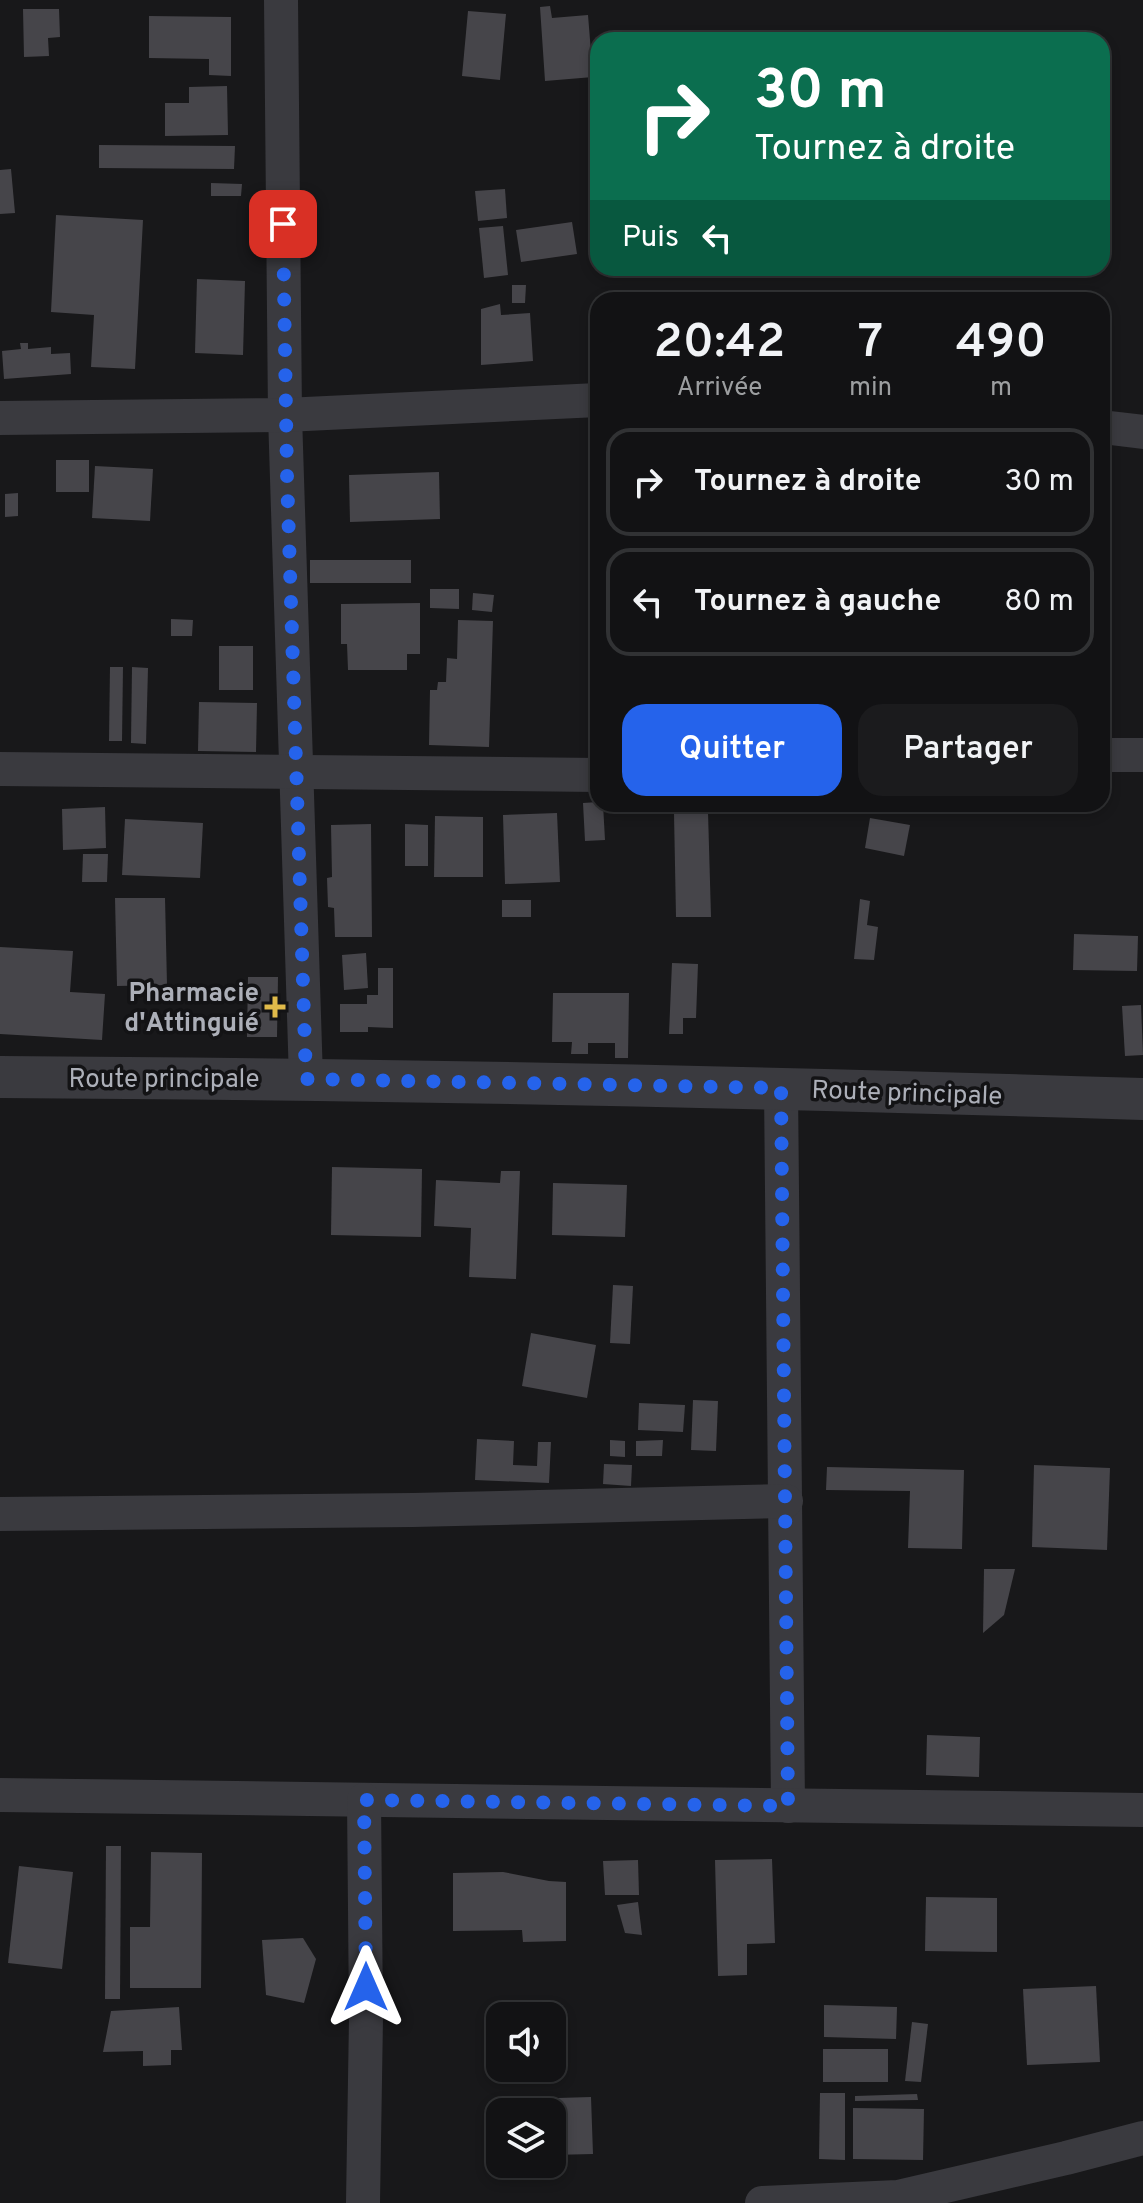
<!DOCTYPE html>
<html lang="fr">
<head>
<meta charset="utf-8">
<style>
	body { margin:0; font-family:Overpass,sans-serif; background:#1b1b1d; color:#f1f3f6; height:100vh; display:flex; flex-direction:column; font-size:30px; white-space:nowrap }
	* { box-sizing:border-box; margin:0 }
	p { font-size:26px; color:#9c9ea0 }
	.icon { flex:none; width:44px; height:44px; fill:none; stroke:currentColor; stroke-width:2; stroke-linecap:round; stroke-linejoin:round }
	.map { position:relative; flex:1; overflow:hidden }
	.sheet { position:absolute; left:590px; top:292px; width:520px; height:520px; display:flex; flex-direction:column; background:#121214; border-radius:24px; box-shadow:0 4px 12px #0003,0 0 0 2px #313234 }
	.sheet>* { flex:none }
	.banner { position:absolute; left:590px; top:32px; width:520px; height:244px; border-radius:24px; box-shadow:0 4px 12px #0003,0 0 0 2px #313234; background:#0b6e4f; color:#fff; overflow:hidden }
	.buttons { position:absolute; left:486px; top:2002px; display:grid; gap:16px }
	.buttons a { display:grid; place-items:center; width:80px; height:80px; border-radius:16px; background:#121214; box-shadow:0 4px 12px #0003,0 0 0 2px #313234; font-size:40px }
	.pin { position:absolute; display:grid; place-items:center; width:68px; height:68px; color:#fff; margin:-34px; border-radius:16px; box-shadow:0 4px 12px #0006 }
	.me { position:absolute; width:88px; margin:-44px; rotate:0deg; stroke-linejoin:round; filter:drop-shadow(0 0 6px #0008) }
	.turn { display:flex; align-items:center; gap:28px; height:168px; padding:0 32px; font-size:36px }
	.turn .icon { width:104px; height:104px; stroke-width:2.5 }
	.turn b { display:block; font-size:56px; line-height:68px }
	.then { display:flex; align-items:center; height:76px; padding:0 32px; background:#0003; gap:16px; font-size:30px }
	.eta { display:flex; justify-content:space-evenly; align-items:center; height:136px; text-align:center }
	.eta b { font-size:48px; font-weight:600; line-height:56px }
	.button { display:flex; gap:16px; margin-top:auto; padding:16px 32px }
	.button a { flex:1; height:92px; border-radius:24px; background:#2563eb; color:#fff; font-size:32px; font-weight:600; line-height:92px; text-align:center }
	.button a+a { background:#1b1b1d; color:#f1f3f6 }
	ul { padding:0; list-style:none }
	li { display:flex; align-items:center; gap:24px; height:108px; margin:0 16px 12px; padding:0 16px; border:4px solid #313234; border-radius:24px }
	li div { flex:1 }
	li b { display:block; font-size:30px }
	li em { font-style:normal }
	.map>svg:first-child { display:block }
	.building { fill:#46454a }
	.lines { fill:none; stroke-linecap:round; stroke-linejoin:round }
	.minor { stroke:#3a3a3f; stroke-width:34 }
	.tertiary { stroke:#3a3a3f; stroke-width:42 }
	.route { stroke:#2563eb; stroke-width:14; stroke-dasharray:0 25.2 }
	.poi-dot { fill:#e0ba4a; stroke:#131315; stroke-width:3 }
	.labels { text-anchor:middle; stroke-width:7; stroke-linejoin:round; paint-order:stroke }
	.poi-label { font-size:26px; font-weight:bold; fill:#acafb8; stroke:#131315; text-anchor:end }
	.street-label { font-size:26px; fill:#acafb8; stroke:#131315 }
</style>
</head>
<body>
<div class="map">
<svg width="1143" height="2203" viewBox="0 0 1143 2203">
	<rect width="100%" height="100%" fill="#18181a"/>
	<g class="building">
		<polygon points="550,6 552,18 588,15 593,77 545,81 540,7"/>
		<polygon points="23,9 59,9 60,37 48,38 49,56 24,57"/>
		<polygon points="468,11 506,14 500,80 462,76"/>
		<polygon points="149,16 231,17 231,76 209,75 209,59 149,58"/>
		<polygon points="227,86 228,135 165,136 165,103 189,103 189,87"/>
		<polygon points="99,145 235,146 234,169 99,168"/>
		<polygon points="11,169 15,213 0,214 0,170"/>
		<polygon points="211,183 242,184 241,196 211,196"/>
		<polygon points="505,189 507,218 478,221 475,191"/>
		<polygon points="56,215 143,220 135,369 91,367 94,315 51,312"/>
		<polygon points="572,222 577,254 521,262 516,230"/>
		<polygon points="503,226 508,275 484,278 479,228"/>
		<polygon points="197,279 245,281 243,355 195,353"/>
		<polygon points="512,285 526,285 525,303 512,303"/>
		<polygon points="500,304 501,315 530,313 533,361 481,365 481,309"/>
		<polygon points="20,343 28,343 28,349 51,347 51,354 70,353 71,374 4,379 2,351 21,349"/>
		<rect x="56" y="460" width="33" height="32"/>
		<polygon points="95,466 153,469 150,521 92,518"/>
		<polygon points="439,472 440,519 350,522 349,475"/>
		<polygon points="18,493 18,516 5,517 5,494"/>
		<rect x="310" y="560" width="101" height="23"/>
		<polygon points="430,589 459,589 459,609 430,608"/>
		<polygon points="473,593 494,595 492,612 472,610"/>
		<polygon points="420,603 420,654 407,654 407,670 348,670 347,644 341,644 341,604"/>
		<polygon points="171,619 193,620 192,636 171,636"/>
		<polygon points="458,620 493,621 489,747 429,745 430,690 437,690 438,682 446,682 447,658 457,659"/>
		<rect x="219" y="646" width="34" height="44"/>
		<polygon points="110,667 123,667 122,741 109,741"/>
		<polygon points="132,667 148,668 146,744 131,743"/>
		<polygon points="199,702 257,703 256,752 198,751"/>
		<polygon points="598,802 598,804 603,804 605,840 585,841 583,803"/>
		<polygon points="105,807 106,848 63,850 62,809"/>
		<polygon points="708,812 711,917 676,917 674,813"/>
		<polygon points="557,813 560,882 505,884 503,815"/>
		<polygon points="435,816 483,817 483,877 434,877"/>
		<polygon points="870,818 910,825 904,856 865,848"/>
		<polygon points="125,819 203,823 200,878 122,875"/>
		<polygon points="371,824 372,937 335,937 334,908 328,907 327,878 332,877 331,825"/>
		<polygon points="405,824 428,825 428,866 405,866"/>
		<polygon points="83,854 108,854 107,882 82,882"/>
		<polygon points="115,898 165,898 167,985 117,986"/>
		<polygon points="860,899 870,901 867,925 878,927 874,960 854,959"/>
		<rect x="502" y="900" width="29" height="17"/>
		<polygon points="1074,934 1138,936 1137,971 1073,970"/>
		<polygon points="0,947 73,951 70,992 105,994 102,1040 0,1034"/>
		<polygon points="366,953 368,988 344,990 342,955"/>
		<polygon points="672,963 698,964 696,1018 683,1018 683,1034 669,1034"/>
		<polygon points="378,968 393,968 393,1028 368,1027 368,1032 340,1032 340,1004 367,1004 367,995 378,995"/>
		<polygon points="248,977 278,977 277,1037 247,1037"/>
		<polygon points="553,993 629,993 628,1058 615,1058 615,1043 588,1043 588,1054 571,1054 572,1042 552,1042"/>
		<polygon points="1141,1005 1143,1055 1125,1056 1122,1006"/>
		<polygon points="332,1167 422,1169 421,1237 331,1235"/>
		<polygon points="501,1171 520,1171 516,1279 469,1277 471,1228 434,1226 436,1180 500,1183"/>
		<polygon points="553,1183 627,1185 625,1237 552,1235"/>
		<polygon points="613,1285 633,1286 630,1344 610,1343"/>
		<polygon points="531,1333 596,1345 587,1398 522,1386"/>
		<polygon points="693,1400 718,1401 716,1451 691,1450"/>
		<polygon points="639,1403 685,1405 683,1432 638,1430"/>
		<polygon points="477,1439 514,1441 513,1465 537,1466 538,1442 551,1442 549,1483 475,1480"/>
		<polygon points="610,1440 625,1441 625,1457 610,1456"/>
		<polygon points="663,1440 662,1456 636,1456 636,1441"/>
		<polygon points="604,1464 632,1465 631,1486 603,1484"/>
		<polygon points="1034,1465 1110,1468 1107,1550 1032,1547"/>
		<polygon points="827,1467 964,1470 962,1549 908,1548 910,1491 826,1490"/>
		<polygon points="984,1569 1015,1569 1004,1615 983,1633"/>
		<polygon points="927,1735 980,1737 979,1777 926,1775"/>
		<polygon points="106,1846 121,1846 120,1999 105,1999"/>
		<polygon points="151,1852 202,1853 201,1988 130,1988 130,1927 150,1927"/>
		<polygon points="772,1859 775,1943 747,1944 747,1975 718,1976 715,1860"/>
		<polygon points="638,1860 639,1895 605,1895 603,1861"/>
		<polygon points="19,1866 73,1872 62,1969 8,1963"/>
		<polygon points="503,1872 549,1881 566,1882 566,1941 523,1942 522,1930 453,1931 453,1873"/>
		<polygon points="926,1897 997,1898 997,1952 925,1951"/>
		<polygon points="638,1902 642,1935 625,1933 617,1905"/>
		<polygon points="303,1938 316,1959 304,2003 266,1995 262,1940"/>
		<polygon points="1096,1986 1100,2062 1027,2065 1023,1989"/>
		<polygon points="824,2005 897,2007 896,2039 824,2037"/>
		<polygon points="179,2007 182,2050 171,2050 171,2065 143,2066 143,2051 103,2052 111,2011"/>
		<polygon points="912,2022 928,2024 921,2082 905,2081"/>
		<rect x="823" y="2049" width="65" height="33"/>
		<polygon points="820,2093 845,2093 845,2160 819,2159"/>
		<polygon points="917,2094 918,2100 855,2101 855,2096"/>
		<polygon points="591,2097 593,2154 552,2155 552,2112 500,2112 500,2157 496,2157 495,2100"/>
		<polygon points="853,2108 924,2109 923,2160 853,2159"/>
	</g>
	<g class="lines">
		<g class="minor">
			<polyline points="281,0 285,415 306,1079"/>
			<polyline points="0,418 285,415 598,400"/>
			<polyline points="1102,427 1143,432"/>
			<polyline points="1102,755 1143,755"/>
			<polyline points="0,769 598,775"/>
			<polyline points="781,1088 788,1806"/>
			<polyline points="0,1514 413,1510 786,1501"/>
			<polyline points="0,1795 1143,1810"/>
			<polyline points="363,2203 366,2018 364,1800"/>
			<polyline points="762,2203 898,2197 1066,2158 1143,2138"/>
		</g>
		<path class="tertiary" d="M0,1077C381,1079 762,1087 1143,1099"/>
	</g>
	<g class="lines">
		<polyline class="route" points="283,224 287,475 306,1079 781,1088 788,1806 364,1800 366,1987"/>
	</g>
	<path class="poi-dot" d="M271 995h8v8h8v8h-8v8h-8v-8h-8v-8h8z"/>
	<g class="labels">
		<g class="poi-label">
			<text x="259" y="1001">Pharmacie<tspan x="259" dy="30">d'Attinguié</tspan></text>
		</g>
		<g class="street-label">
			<text x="164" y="1087">Route principale</text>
			<text transform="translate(907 1092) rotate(2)" y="9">Route principale</text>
		</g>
	</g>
</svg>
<div class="buttons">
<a><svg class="icon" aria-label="sound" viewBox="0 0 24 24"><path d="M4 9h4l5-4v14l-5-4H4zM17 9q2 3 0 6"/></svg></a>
<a><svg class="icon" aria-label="layers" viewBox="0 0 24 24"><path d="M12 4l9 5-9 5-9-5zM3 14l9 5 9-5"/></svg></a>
</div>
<div class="pin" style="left:283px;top:224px;background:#d93025"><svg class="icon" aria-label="arrive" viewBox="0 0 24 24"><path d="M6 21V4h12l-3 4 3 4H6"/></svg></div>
<svg class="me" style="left:366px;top:1987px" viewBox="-20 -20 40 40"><path d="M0-17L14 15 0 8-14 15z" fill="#2563eb" stroke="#fff" stroke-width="4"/></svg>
<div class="banner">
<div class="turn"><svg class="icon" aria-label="right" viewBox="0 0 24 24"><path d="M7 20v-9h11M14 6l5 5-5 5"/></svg><div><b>30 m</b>Tournez à droite</div></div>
<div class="then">Puis<svg class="icon" aria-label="left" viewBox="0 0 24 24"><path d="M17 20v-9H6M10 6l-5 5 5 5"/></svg></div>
</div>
<section class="sheet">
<div class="eta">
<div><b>20:42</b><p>Arrivée</p></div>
<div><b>7</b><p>min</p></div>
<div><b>490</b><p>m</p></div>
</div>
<ul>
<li><svg class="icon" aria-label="right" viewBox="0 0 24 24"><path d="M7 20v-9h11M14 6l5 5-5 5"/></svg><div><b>Tournez à droite</b></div><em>30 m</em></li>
<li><svg class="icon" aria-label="left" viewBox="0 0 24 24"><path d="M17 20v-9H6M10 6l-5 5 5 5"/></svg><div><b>Tournez à gauche</b></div><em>80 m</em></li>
</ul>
<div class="button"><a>Quitter</a><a>Partager</a></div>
</section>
</div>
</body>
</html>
